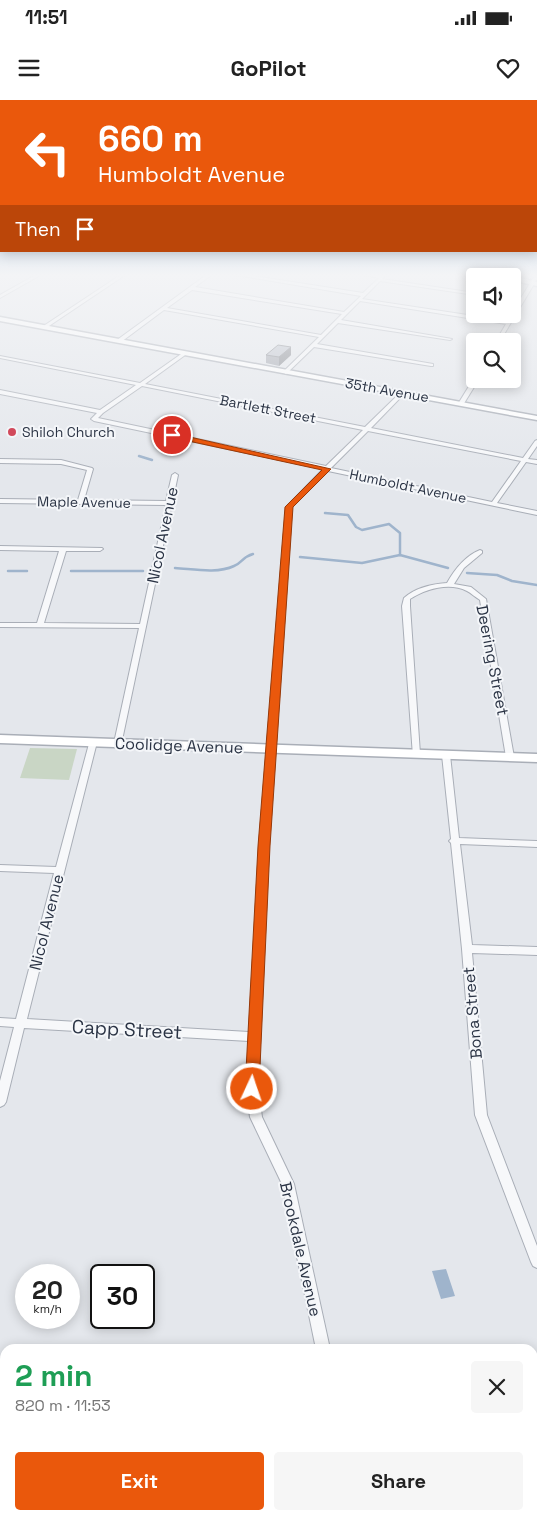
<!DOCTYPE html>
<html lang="en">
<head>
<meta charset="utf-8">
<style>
	body { margin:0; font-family:"Space Grotesk",sans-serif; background:#f6f6f6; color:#222; height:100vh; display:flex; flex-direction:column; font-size:19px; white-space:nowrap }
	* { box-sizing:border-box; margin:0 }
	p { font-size:16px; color:#767676 }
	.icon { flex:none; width:28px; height:28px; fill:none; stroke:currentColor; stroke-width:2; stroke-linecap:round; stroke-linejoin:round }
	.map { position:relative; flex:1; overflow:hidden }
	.details { position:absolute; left:0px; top:1244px; width:538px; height:176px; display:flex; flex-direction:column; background:#fff; border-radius:15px 15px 0 0; box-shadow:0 2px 12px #0003 }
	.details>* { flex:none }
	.top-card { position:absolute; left:0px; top:0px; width:538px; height:152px; box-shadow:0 2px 12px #0003; background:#ea580c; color:#fff; overflow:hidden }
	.buttons { position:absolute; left:466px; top:168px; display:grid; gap:10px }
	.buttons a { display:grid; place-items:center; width:55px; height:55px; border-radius:5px; background:#fff; box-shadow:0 2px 12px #0003; font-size:25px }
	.speed { position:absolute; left:15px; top:1164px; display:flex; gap:10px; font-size:25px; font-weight:700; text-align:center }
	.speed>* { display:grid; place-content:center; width:65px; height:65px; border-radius:50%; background:#fff; box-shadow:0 2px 12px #0003; line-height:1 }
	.speed small { font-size:12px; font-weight:400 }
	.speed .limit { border:2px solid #111; border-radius:8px; background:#fff; color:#111 }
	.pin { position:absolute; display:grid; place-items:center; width:42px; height:42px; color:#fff; margin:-21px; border:2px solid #fff; border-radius:50%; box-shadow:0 1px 5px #0007 }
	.me { position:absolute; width:55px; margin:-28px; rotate:3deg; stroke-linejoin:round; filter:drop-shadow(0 0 4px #0008) }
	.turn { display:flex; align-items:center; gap:18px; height:105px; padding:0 15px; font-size:22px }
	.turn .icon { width:65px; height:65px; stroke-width:2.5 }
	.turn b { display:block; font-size:35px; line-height:42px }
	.then { display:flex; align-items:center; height:48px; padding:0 15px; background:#0003; gap:10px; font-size:19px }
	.round { display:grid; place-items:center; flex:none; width:52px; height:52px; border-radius:5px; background:#f6f6f6 }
	.headline { display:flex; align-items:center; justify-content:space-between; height:85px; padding:0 15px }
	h1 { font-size:30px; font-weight:700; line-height:38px; color:#1e9e55 }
	.cta { display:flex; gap:10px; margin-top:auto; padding:10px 15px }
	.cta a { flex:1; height:58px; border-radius:5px; background:#ea580c; color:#fff; font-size:20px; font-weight:700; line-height:58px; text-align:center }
	.cta a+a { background:#f6f6f6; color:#222 }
	.status { display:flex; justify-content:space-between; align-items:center; height:35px; padding:0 25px; background:#fff; direction:ltr }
	.status svg { height:14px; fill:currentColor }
	header { display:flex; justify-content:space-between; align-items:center; height:65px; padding:0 15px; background:#fff; font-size:22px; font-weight:700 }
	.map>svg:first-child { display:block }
	.green { fill:#c9d6c5 }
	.water { fill:#9fb4cc }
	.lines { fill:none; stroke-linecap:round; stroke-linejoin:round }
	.stream { stroke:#9fb4cc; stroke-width:2.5 }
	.street-casing { stroke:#a9aeb7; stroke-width:2 }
	.secondary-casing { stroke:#a9aeb7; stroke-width:3 }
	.street { fill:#f7f8fa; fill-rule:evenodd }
	.secondary { fill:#fff; fill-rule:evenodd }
	.wall { fill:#a1a5ae }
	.shaded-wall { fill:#83868d }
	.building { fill:#bbc0ca; stroke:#83868d }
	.route { fill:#ea580c; stroke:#983908 }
	.poi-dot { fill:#d1495b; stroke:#f4f6f9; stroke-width:2 }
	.labels { text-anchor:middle; stroke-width:4; stroke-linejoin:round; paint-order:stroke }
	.far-street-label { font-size:14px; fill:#2b3445; stroke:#f4f6f9 }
	.far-poi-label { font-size:14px; fill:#2b3445; stroke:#f4f6f9; text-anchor:start }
	.street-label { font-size:16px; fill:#2b3445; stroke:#f4f6f9 }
	.near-street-label { font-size:19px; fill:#2b3445; stroke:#f4f6f9 }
</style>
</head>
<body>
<div class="status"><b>11:51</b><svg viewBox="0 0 49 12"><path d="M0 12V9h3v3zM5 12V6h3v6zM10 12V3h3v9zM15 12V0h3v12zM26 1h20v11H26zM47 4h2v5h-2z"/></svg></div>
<header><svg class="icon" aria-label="menu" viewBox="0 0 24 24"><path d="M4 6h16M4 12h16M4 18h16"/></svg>GoPilot<svg class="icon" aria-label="heart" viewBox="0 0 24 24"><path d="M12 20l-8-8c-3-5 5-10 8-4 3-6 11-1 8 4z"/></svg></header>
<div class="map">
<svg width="537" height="1419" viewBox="0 0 537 1419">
	<rect width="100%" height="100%" fill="#e4e7ec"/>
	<polygon class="green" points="30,648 77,649 69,680 20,678"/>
	<polygon class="water" points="446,1169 455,1196 441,1199 432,1171"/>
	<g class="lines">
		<g class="stream">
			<polyline points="139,356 152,360"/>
			<polyline points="325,413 348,415 356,427 362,430 389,424 400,433 400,455"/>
			<polyline points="400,455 448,468"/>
			<polyline points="300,457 362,463 400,455"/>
			<path d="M175,468C193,469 217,474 234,466C242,463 242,457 253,454"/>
			<polyline points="8,471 27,471"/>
			<polyline points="71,471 143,471"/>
			<polyline points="467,473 497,475 512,481 537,485"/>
		</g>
		<g class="street-casing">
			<g id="street">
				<polygon points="39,173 44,173 0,198 0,195"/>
				<path d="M209,173H214L195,187L344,212L361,196L224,173H235L363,193L379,178L354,173L381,176L383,173H388L382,179L475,193V195L380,181L362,199L507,221L535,175L537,174V179L500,241H496L506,224L360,201L341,220L452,239L450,240L338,223L317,244L433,264V266H431L314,247L286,274L283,272L284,271L319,237L164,210L121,242H117V240ZM192,190L342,214L321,235L167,208Z"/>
				<polygon points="122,174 125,175 46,228 42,227"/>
				<path d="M184,252L188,253L145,284L365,327L402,291L405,293L404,294L371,328L523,358L535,341L537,340V346L528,359L537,360V364L526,362L497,403L537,411V415L328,371L292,407L269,746L258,989L262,1017L294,1084L330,1249H316L282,1084L250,1017L246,989L249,941L24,928L6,1002L4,1005L0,1007V981L14,927L0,926V918L16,919L54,773L0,771V765L56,767L90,640L93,639L97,642L27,919L249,932L259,746L286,407L323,369L94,321L91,319L97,313L0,294V290L100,310L136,285L0,258V256L140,283ZM142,286L363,330L326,366L98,318L103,313ZM368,331L521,361L492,402L331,368Z"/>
				<polygon points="474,278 479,279 463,305 459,305 458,304"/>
				<polygon points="0,359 61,360 92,368 93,369 84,400 166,401 172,375 175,373 178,375 121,645 115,645 114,643 139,528 0,527 0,523 37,523 59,451 0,450 0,446 102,448 103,449 100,451 66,451 44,523 140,524 166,405 0,403 0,399 78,400 87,370 61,364 0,363"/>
				<path d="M480,450L482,451V453L464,468L454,484L471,487L486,499L514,657L510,660L506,657L480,500C475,497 471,493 467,491C449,482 426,489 410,499V506L420,654L416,657L413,656L402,506L404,498C415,488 432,484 447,483C455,469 465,456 480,450Z"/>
				<polygon points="446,652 450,655 459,738 537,741 537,747 460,744 472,845 537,847 537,855 472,853 487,1015 537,1146 537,1168 533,1166 531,1162 475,1015 462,849 451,743 449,741 451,739 442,655"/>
				<rect x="140" y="1415" width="14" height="4"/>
				<polygon points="423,1415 437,1415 438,1419 424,1419"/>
			</g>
		</g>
		<g class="secondary-casing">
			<g id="secondary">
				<polygon points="481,173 496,173 505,176 493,176"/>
				<polygon points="512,176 537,182 537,186 512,180"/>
				<polygon points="0,217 537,316 537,320 0,221"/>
				<polygon points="0,635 537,654 537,662 0,643"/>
				<polygon points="537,1273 537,1293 532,1294 532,1274"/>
				<polygon points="5,1378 5,1398 0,1399 0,1379"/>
			</g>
		</g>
		<use href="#street" class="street"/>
		<use href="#secondary" class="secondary"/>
	</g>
	<polygon class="wall" points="291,247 291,255 279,266 266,263 266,255"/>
	<polygon class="shaded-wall" points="291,247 291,255 279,266 279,257"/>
	<polygon class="building" points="278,245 291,247 279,257 266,255"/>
	<linearGradient id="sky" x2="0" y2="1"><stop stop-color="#8bb4dd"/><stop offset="0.47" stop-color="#f3f4f6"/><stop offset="1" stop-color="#f3f4f6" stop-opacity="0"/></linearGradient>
	<rect width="537" height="372" fill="url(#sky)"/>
	<polygon class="route" points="172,333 331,369 293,407 270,746 259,989 257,993 252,995 247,993 245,989 258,746 285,407 322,370 170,337 170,334"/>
	<circle class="poi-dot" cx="12" cy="332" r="5"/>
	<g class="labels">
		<g class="far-street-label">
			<text transform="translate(387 290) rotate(10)" y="5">35th Avenue</text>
			<text transform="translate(268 309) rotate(11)" y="5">Bartlett Street</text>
			<text transform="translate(408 386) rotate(12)" y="5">Humboldt Avenue</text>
			<text transform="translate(84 402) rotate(1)" y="5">Maple Avenue</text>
		</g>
		<g class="far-poi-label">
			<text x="22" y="337">Shiloh Church</text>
		</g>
		<g class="street-label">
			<text transform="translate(162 435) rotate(-78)" y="6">Nicol Avenue</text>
			<text transform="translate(493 560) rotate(79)" y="6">Deering Street</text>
			<text transform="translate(179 645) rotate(2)" y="6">Coolidge Avenue</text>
			<text transform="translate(46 822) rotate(-76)" y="6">Nicol Avenue</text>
			<text transform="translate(472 913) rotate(-95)" y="6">Bona Street</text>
			<text transform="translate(301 1149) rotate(77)" y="6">Brookdale Avenue</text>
		</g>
		<g class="near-street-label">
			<text transform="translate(127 929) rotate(3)" y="7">Capp Street</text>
		</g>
	</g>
</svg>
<div class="buttons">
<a><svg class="icon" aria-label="sound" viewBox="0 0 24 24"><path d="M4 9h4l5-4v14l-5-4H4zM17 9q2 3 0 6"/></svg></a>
<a><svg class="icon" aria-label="search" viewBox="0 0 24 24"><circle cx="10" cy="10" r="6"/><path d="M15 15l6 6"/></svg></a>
</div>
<div class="speed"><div>20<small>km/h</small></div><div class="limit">30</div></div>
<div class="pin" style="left:172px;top:335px;background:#d93025"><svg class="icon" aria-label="arrive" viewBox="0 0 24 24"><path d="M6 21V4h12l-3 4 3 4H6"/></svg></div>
<svg class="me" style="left:252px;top:989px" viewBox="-20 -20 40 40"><circle r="17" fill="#ea580c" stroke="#fff" stroke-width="3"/><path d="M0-11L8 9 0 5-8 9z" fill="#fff"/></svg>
<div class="top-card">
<div class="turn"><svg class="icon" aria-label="left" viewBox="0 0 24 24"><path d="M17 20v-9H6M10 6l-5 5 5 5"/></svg><div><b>660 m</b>Humboldt Avenue</div></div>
<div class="then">Then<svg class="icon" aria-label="arrive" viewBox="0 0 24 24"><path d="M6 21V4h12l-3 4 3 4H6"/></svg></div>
</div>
<section class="details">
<div class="headline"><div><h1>2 min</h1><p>820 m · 11:53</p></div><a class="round"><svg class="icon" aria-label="close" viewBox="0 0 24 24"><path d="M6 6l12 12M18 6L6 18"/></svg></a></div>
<div class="cta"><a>Exit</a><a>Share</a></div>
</section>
</div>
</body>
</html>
